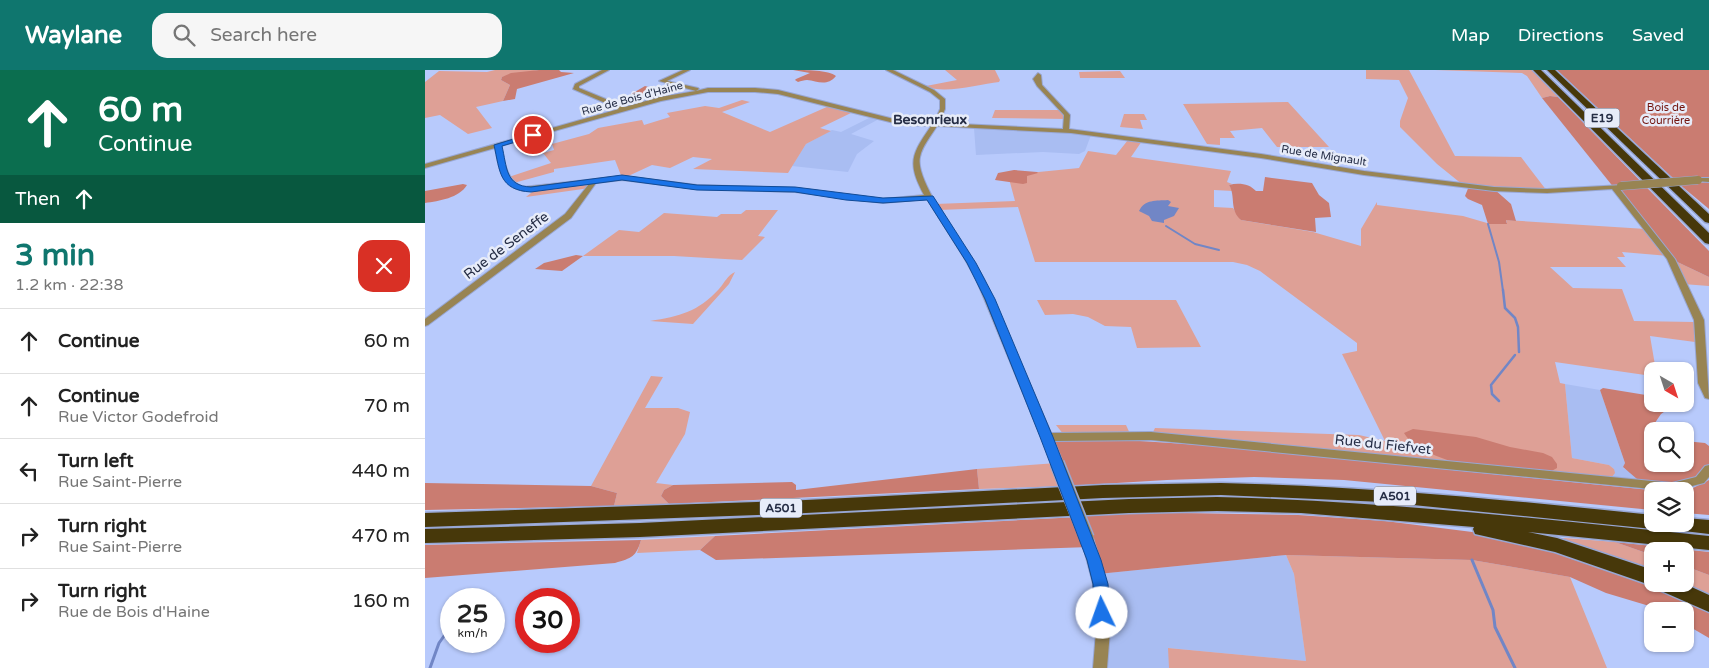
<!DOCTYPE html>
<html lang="en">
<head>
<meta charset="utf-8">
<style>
	body { margin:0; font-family:"Varela Round",sans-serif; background:#f6f6f6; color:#222; height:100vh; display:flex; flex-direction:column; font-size:19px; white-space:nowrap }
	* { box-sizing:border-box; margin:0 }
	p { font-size:16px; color:#767676 }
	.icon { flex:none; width:28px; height:28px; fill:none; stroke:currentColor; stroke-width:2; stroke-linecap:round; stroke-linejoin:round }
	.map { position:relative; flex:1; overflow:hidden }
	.panel { display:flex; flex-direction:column; background:#fff; width:425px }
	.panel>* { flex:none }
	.guide { background:#0b6e4f; color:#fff; overflow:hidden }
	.needle { width:32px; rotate:141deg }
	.fabs { position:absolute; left:1219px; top:292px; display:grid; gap:10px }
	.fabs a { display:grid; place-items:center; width:50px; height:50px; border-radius:10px; background:#fff; box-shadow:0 1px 4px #0004; font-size:25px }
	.speed { position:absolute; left:15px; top:518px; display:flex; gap:10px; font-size:25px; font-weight:700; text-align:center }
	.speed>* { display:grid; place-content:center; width:65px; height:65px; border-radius:50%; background:#fff; box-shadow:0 1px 4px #0004; line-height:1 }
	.speed small { font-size:12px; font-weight:400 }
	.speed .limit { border:8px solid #d22; background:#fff; color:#111 }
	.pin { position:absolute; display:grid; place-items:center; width:42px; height:42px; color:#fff; margin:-21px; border:2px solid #fff; border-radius:50%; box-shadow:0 1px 5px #0007 }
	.me { position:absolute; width:55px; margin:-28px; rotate:357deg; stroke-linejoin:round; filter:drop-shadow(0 0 4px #0008) }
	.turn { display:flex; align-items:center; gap:18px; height:105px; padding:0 15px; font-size:22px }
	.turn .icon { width:65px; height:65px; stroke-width:2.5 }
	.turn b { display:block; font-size:35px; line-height:42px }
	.then { display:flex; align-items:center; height:48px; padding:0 15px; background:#0003; gap:10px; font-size:19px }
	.round { display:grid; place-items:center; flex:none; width:52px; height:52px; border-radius:15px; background:#f6f6f6 }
	.overview { display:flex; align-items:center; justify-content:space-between; height:85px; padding:0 15px }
	h1 { font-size:30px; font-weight:800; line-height:38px; color:#0f766e }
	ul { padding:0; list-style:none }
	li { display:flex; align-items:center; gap:15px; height:65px; padding:0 15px; border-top:1px solid #e0e0e0 }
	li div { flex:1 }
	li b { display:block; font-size:19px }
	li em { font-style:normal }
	header { display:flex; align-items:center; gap:30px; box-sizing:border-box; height:70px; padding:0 25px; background:#0f766e; color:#fff }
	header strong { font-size:24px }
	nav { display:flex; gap:28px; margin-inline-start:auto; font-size:18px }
	.search { width:350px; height:45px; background:#f6f6f6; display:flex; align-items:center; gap:12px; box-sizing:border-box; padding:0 18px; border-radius:15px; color:#767676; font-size:19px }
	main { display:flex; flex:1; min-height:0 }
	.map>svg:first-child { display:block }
	.built { fill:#a9bdf2 }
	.green { fill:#dea096 }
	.forest { fill:#ca7c71 }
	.water { fill:#7186c6 }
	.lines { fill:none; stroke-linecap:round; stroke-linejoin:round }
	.stream-far2 { stroke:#7186c6; stroke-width:2 }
	.stream-far1 { stroke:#7186c6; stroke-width:2.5 }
	.stream { stroke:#7186c6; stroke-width:3 }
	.minor-casing { stroke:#98a7d4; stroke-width:2 }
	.highway-casing { stroke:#98a7d4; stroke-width:3 }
	.minor { fill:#988453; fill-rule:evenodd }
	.highway { fill:#47380a; fill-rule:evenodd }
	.minor-bridge-far1-casing { stroke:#98a7d4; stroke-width:9; stroke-linecap:butt }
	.minor-bridge-casing { stroke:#98a7d4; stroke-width:16; stroke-linecap:butt }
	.minor-bridge-far1 { stroke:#988453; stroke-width:8 }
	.minor-bridge { stroke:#988453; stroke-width:13 }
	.route { fill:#1a73e8; stroke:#114b97 }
	.labels { text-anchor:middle; stroke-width:5; stroke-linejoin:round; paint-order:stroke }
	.far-street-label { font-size:11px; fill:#252d45; stroke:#e7ecf9 }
	.far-park-label { font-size:11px; fill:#72140e; stroke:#e7ecf9 }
	.shield { fill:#e7ecf9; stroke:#5f667b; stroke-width:1 }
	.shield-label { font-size:12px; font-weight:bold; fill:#252d45 }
	.far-quarter-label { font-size:14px; font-weight:bold; fill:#252d45; stroke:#e7ecf9 }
	.street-label { font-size:14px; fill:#252d45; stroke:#e7ecf9 }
</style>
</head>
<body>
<header>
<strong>Waylane</strong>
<div class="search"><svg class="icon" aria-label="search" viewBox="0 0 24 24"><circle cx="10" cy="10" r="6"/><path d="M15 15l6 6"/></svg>Search here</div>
<nav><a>Map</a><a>Directions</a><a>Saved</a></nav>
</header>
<main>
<section class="panel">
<div class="guide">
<div class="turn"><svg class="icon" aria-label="ahead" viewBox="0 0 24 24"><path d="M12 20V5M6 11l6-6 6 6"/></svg><div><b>60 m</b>Continue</div></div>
<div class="then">Then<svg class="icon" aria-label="ahead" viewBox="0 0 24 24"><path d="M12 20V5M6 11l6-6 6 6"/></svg></div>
</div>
<div class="overview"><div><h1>3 min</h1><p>1.2 km · 22:38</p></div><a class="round" style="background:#d93025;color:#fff"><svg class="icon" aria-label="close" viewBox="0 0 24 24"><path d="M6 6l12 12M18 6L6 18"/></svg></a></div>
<ul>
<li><svg class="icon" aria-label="ahead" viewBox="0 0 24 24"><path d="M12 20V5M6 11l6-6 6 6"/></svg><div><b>Continue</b></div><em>60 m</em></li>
<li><svg class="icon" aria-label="ahead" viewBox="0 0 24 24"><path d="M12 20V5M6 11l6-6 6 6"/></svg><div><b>Continue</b><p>Rue Victor Godefroid</p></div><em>70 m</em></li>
<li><svg class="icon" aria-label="left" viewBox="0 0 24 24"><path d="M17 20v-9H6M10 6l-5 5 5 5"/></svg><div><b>Turn left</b><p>Rue Saint-Pierre</p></div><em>440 m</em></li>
<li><svg class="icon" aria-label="right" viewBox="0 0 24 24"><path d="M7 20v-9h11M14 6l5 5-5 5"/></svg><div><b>Turn right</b><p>Rue Saint-Pierre</p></div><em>470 m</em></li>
<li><svg class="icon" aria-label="right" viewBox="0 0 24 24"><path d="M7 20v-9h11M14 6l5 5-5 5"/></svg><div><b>Turn right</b><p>Rue de Bois d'Haine</p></div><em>160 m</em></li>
</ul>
</section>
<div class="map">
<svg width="1284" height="598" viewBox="0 0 1284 598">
	<rect width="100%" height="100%" fill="#b8cafc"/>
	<g class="built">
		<polygon points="446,47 454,49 426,64 449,71 432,84 423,102 367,96 381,74 407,60 416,62"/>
		<polygon points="549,58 628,61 666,65 660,81 654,84 618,82 551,85"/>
		<polygon points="1140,314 1175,320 1200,393 1198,398 1227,415 1183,412 1189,399 1184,395 1147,388"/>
		<polygon points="861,485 869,504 881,591 744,578 744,598 675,598 673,504"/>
	</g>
	<g class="green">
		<polygon points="70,0 114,0 77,7 76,10 85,15 78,31 51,37 67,58 43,64 15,45 0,48 0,12 14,1 62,2"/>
		<path d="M520,0H570L575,10L574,12C555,14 518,25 501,16L532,10Z"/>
		<polygon points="941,0 984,0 1030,86 1096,87 1122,121 1038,115 1012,94 975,57 975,51 983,28 974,10 941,9"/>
		<polygon points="1010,0 1107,0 1133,27 1125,26 1117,28 1102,6 1097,3"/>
		<polygon points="695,1 700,8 655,8 654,2"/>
		<polygon points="317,30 325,32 297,42 345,62 404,36 428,42 395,58 406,61 381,74 363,103 268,99 287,89 268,87 245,98 227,95 199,108 197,108 190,90 129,99 129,102 85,114 81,108 126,93 118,83 129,80 127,74 164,64 173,58 217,50 219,55 245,47 242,43 280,36 294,38"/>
		<polygon points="863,32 904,77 852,77 837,58 805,61 810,68 795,68 795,75 782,74 758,34"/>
		<polygon points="570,40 639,40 642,49 567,48"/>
		<polygon points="699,44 719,44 722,50 715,50 718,59 695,57"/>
		<polygon points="703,70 717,71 706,87 806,101 802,112 807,114 804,115 808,121 789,120 789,137 808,138 816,150 888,162 936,176 936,159 952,132 952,135 1038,146 1062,153 1063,154 1082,153 1081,150 1221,159 1244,186 1197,182 1200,187 1192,187 1201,197 1125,197 1148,218 1197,219 1209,251 1269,252 1270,272 1225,266 1231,301 1228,301 1227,306 1130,292 1135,313 1140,314 1147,388 1184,395 1189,399 1190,403 1183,412 726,366 730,358 934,365 960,371 917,284 932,281 932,273 835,201 822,195 808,192 610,192 593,137 513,140 510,134 590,131 583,105 654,98 663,81 691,85"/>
		<polygon points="170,110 165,118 101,127 111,119"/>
		<polygon points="321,140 353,140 333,166 340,167 317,190 249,186 158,186 194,160 214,162 239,143 292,147 296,144 316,144"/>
		<polygon points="1246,189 1284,207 1284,216 1258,214"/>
		<path d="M310,202L304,214L268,254L225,251C255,246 273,242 294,219C300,212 302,206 310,202Z"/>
		<polygon points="612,230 751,230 776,277 712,278 706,257 680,256 663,247 648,244 620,245"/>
		<polygon points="226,306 238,307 220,338 253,338 265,342 260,364 231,413 248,415 239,420 236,426 244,434 189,436 192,423 166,416"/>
		<polygon points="631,355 701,355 706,366 639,365"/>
		<polygon points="632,393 641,416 554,419 552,399"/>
		<polygon points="290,466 275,480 212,483 216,470"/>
		<polygon points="1140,468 1190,472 1227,485 1227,502 1134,469"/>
		<polygon points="861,485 1047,490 1145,507 1182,598 744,598 743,578 881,591 869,504"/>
		<polygon points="1260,496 1284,505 1284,526 1259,514"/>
	</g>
	<g class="forest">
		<polygon points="114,0 134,0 136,2 149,3 92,19 90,29 78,31 85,15 76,10 77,7 86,3"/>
		<path d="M368,0C380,0 404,0 411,6C402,17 392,11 382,10C379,10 376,11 373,12L370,10L371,9L385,3Z"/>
		<polygon points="1132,0 1284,0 1284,108 1249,109"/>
		<polygon points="220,16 241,22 225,30 203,26"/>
		<polygon points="1125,26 1133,27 1284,181 1284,207 1246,189 1117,28"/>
		<polygon points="589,100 612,102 613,103 602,106 602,113 598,114 570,110 573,103"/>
		<path d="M840,107L887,113L894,125L904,133L906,147L890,148L891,162L816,150C804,140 811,126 804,115C814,112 825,114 831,121H838Z"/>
		<polygon points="1284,112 1284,139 1254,114"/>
		<path d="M38,114L42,115C34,128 14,131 0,133V121Z"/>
		<polygon points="1044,116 1069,119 1086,134 1091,151 1081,150 1082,154 1063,154 1057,135 1043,129 1040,126"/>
		<polygon points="151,185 158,186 137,201 110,199 119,193"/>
		<polygon points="1178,318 1227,326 1228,334 1249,334 1249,335 1236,344 1221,366 1227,367 1228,394 1260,394 1260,371 1280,373 1284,376 1284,399 1264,413 1227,415 1212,409 1198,397 1200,393 1175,320"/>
		<path d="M988,359L1051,367L1085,377L1118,383L1127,387L1132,394V398L1123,403C1100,401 1072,403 1050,398C1029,393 989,381 979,363Z"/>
		<polygon points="639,366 791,376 1235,421 1228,421 1227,440 919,410 829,407 742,410 641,416 628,373"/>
		<polygon points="552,399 554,419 244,434 236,426 239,420 248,415 367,412 371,415 371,420"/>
		<polygon points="1284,410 1284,445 1260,443 1260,421 1252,421 1266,419"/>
		<polygon points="0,413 166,416 192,423 189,436 0,440"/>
		<polygon points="696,442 873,445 960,451 1079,466 1202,506 1284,542 1284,568 1260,554 1260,541 1234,541 1221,535 1181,523 1145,507 1047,490 861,485 673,504 665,477 291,490 275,480 290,466 654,447"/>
		<path d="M216,470C211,487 207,488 190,493L0,508V475Z"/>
		<polygon points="1190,472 1284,482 1284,505 1260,496 1260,481 1228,481 1227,485"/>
	</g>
	<path class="water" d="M743,130L746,132L743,136L754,138L749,146L739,150V153L727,151L724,146L714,141C720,129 731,131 743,130Z"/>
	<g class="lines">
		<g class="stream-far2">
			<polyline points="1063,154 1074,192 1078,221"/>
			<polyline points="741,156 770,174 794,180"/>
		</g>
		<g class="stream-far1">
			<polyline points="1078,220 1080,238 1090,248 1093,257 1094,282"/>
			<polyline points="1074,331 1067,324 1066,315 1090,285"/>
		</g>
		<g class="stream">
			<polyline points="1047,490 1068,540 1070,557 1090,598"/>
			<polyline points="5,598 14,573 24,559"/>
		</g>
		<g class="minor-casing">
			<g id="minor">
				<path d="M177,0H184L154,16V18L200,37L235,27L271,21L234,11L258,0H265L242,11L273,18L274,19L271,21L283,18H330L353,20L477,51L509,53L515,39V30L505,22L461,0H468L509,20L520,29V39L514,53L638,59L639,45L612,16L608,9L613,3L616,5L617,15L645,45L644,59L836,84L939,101L1069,117L1122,119L1198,115V117L1194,118L1250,189L1279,250L1284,329L1280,328L1273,313L1269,250L1242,189L1187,119L1122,123L1069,121L939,105L836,88L646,63L512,56C506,66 497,76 495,87C489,113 545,181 559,209L626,363L726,362L1247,413L1271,407L1280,396L1284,395V407L1279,413L1247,421L726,370L629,371L638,393L636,396H628L551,209L538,186L502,129L458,133L370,122L272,119L197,110L171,113L146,148L3,255L0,256V249L140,144L164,114L98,121C75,115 74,98 70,78L0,98V94L194,39L148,19L150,14ZM283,22H330L353,24L477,55L506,56C486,85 482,93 499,125L458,129L370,118L272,115L197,106L98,117C81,111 80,92 76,76L236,31Z"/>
				<polygon points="1273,108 1284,108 1284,112 1271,111 1271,109"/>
				<polygon points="662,463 667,465 668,468 682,514 685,561 682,598 668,598 671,561 668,514 656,468 657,465"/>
			</g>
		</g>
		<g class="highway-casing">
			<g id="highway">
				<polygon points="1108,0 1116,0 1284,163 1284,174 1280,173"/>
				<polygon points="1122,0 1130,0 1284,144 1284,153 1280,152"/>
				<path d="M796,413C941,416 1084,430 1228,445V454H1236L1235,457L1228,459L958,432L796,425L678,428L361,444L0,457V443L361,431L678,415Z"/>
				<path d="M792,427C956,431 1120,449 1284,466V480L1103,462L1132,468L1228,500V514H1260L1284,525V542L1234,520L1231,515L1228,516L1130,482L1050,464L1048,459L1049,457L876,443L792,441L704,443L215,467L0,473V459L215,453L704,429Z"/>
				<polygon points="1260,448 1284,450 1284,464 1242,459 1240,454 1260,454"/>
			</g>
		</g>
		<use href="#minor" class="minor"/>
		<use href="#highway" class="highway"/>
		<g class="minor-bridge-far1-casing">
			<polyline id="minor-bridge-far1" points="1196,116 1273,110"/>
		</g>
		<g class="minor-bridge-casing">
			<polyline id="minor-bridge" points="632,393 662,468"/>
		</g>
		<use href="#minor-bridge-far1" class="minor-bridge-far1"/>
		<use href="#minor-bridge" class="minor-bridge"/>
	</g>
	<path class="route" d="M108,63L111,64V66L77,76C82,97 80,116 106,117L197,105L272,115L370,117L458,128L508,126L551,193L570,229L628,367L676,490L683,514L685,543L683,548L677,550L671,548L669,543L668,514L662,490L615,367L560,229L542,193L502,130L458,133L421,130L370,122L272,120L197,110L106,122C74,120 75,102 69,75Z"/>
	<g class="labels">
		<g class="far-street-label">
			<text transform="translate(207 28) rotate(-15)" y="4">Rue de Bois d'Haine</text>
			<text transform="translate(899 85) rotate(9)" y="4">Rue de Mignault</text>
		</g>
		<g class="far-park-label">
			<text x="1241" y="41">Bois de<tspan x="1241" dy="13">Courrière</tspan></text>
		</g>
		<g class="shield">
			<rect x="1159.5" y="38.5" width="35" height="19" rx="4"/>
			<rect x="949" y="416.5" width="42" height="19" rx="4"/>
			<rect x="335" y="428.5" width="42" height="19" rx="4"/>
		</g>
		<g class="shield-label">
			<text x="1177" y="52">E19</text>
			<text x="970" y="430">A501</text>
			<text x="356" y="442">A501</text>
		</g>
		<g class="far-quarter-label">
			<text x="505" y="54">Besonrieux</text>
		</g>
		<g class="street-label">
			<text transform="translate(81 175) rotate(-37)" y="5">Rue de Seneffe</text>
			<text transform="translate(958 374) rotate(6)" y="5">Rue du Fiefvet</text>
		</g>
	</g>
</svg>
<div class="fabs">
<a><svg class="needle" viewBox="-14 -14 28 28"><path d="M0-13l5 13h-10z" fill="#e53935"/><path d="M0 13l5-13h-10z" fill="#767676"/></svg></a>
<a><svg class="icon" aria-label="search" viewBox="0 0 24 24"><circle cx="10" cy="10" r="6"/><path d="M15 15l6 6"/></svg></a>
<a><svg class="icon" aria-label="layers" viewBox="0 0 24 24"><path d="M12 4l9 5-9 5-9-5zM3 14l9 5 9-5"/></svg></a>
<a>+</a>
<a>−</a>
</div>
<div class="speed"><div>25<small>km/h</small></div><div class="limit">30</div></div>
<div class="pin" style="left:108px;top:65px;background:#d93025"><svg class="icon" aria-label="arrive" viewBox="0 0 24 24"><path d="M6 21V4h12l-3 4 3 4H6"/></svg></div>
<svg class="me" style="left:677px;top:543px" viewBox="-20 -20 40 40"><circle r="19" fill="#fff"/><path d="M0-13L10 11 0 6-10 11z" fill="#1a73e8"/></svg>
</div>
</main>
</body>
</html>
